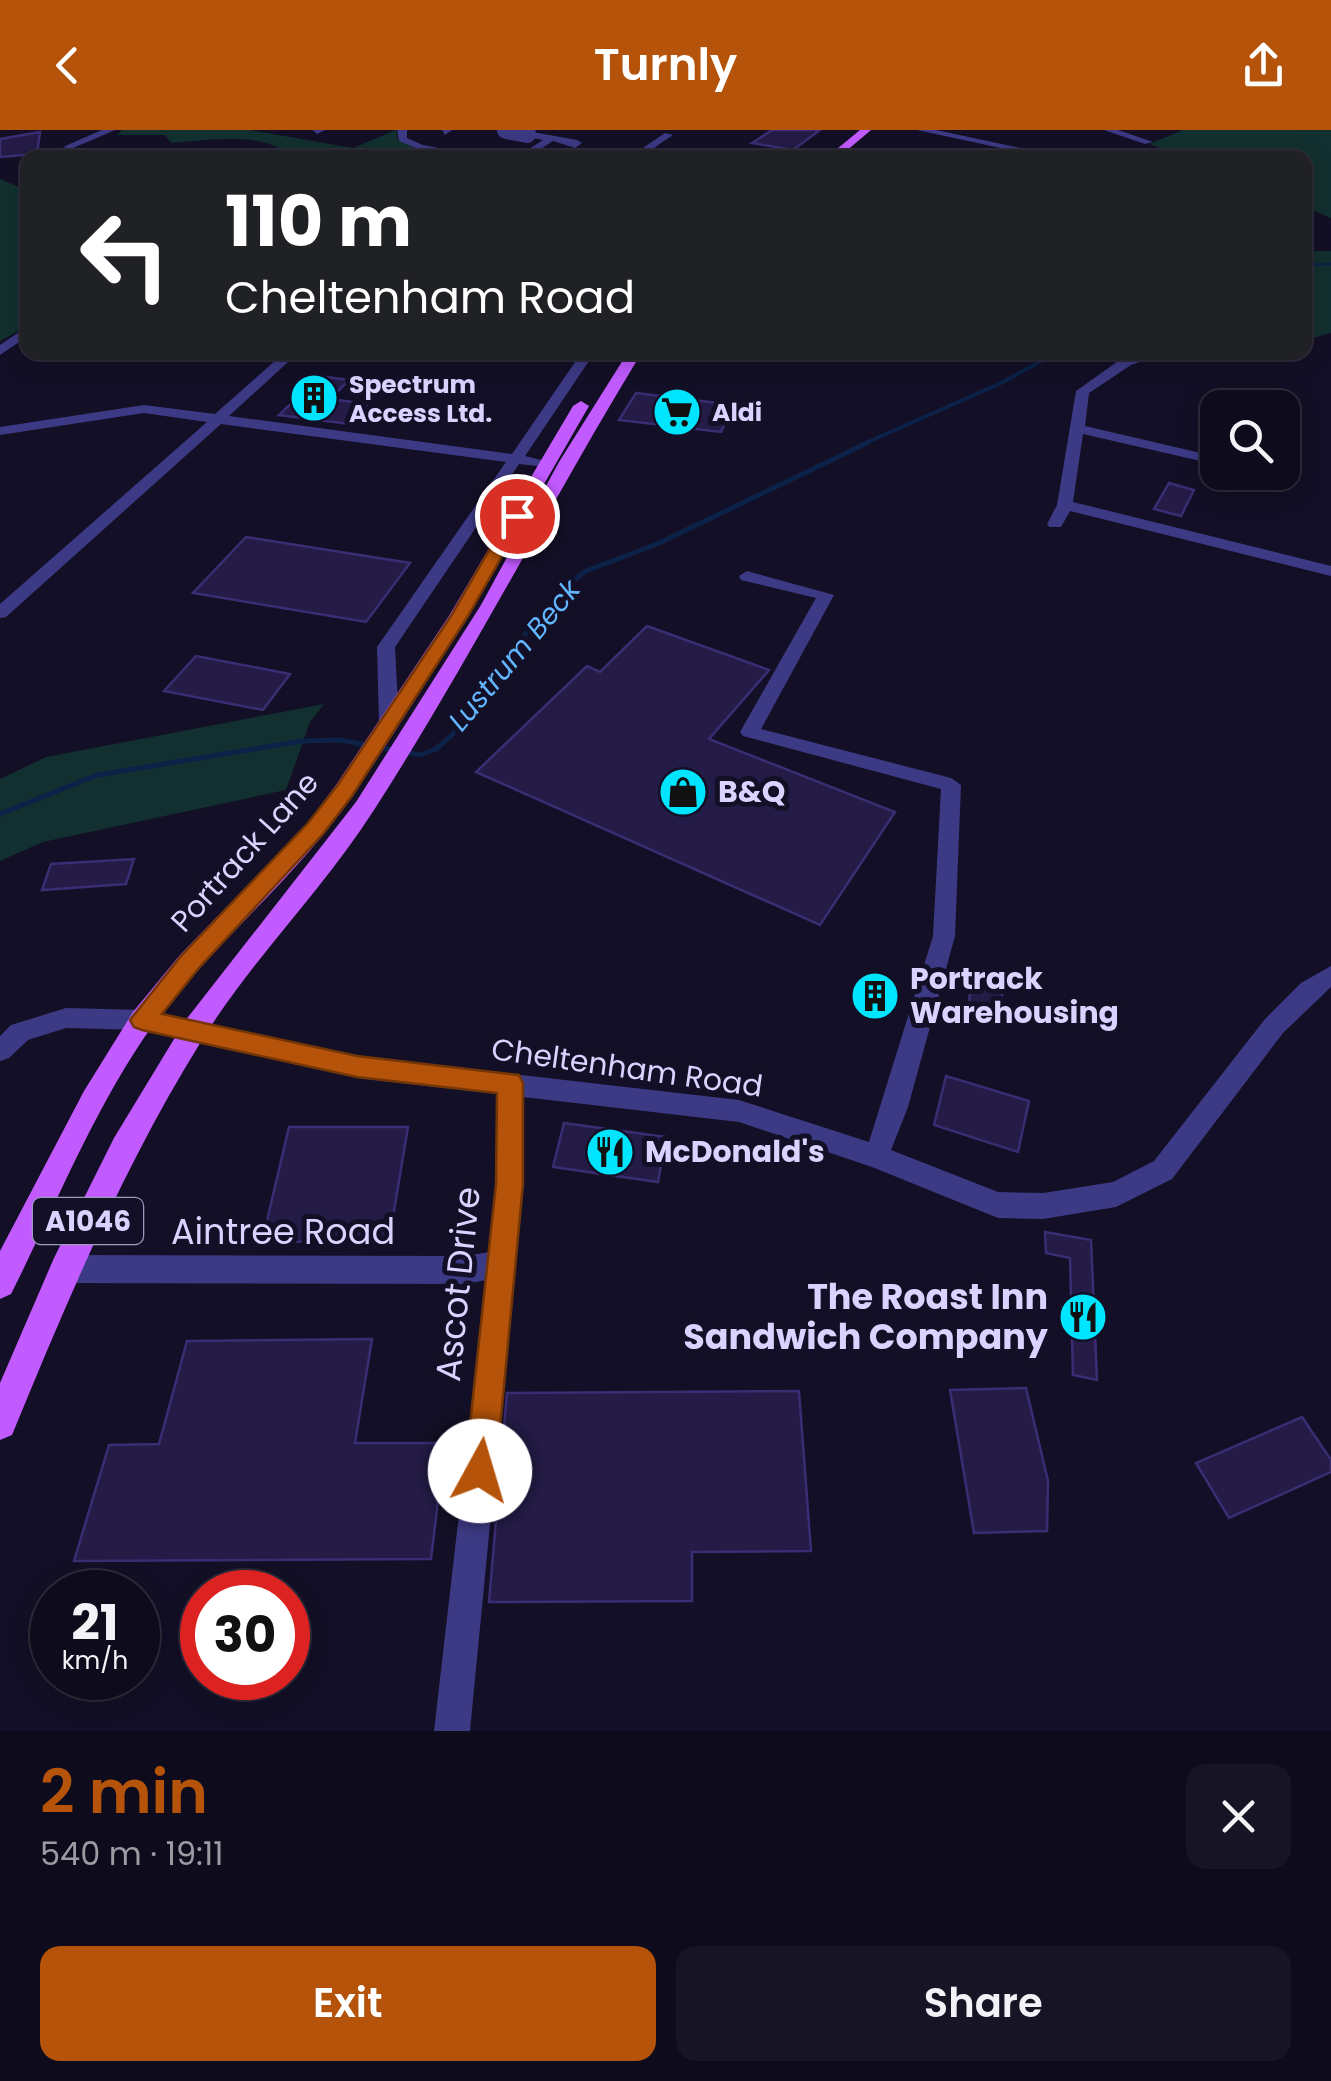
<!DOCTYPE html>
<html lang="en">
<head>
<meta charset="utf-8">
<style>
	body { margin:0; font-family:Poppins,sans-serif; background:#171425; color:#f1f3f6; height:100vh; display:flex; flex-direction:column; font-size:38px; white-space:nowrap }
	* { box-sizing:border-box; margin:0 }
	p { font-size:32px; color:#9b9ba3 }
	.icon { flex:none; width:55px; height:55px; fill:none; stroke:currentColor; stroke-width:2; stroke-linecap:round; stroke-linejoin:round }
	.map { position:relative; height:1601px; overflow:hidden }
	.side { display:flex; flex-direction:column; background:#0e0b1c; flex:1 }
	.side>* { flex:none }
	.banner { position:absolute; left:20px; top:20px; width:1292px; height:210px; border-radius:20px; box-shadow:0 5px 25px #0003,0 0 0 2px #2e2b3b; background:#202124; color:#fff; overflow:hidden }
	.fabs { position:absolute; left:1200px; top:260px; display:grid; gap:20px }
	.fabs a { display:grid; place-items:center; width:100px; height:100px; border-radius:20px; background:#0e0b1c; box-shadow:0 5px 25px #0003,0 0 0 2px #2e2b3b; font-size:50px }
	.speed { position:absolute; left:30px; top:1440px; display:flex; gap:20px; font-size:50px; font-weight:700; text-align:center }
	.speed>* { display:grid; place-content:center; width:130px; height:130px; border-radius:50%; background:#0e0b1c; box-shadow:0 5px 25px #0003,0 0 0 2px #2e2b3b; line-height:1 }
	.speed small { font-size:25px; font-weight:400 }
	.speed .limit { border:15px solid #d22; background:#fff; color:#111 }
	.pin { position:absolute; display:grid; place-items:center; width:85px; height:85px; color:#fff; margin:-42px; border:5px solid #fff; border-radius:50%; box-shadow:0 2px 10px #0007 }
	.me { position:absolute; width:110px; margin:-55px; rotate:6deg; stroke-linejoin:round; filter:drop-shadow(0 0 8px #0008) }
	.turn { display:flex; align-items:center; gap:35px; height:210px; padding:0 40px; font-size:45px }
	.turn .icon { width:130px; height:130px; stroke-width:2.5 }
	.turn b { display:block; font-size:70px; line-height:85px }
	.round { display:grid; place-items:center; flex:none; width:105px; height:105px; border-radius:20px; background:#171425 }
	.head { display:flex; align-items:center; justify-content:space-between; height:170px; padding:0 40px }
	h1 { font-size:60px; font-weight:600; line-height:75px; color:#b45309 }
	.primary-button { display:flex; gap:20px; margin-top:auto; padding:20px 40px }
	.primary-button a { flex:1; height:115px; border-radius:20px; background:#b45309; color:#fff; font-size:40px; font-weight:600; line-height:115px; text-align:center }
	.primary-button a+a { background:#171425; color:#f1f3f6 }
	header { display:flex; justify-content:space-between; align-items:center; height:130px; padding:0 40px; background:#b45309; color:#fff; font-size:45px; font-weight:600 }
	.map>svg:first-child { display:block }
	.green { fill:#12302f }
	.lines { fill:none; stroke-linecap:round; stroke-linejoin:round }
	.stream-far2 { stroke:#0c2248; stroke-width:2.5 }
	.stream-far1 { stroke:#0c2248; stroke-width:4 }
	.stream { stroke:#0c2248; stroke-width:5 }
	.building { fill:#241b47; stroke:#3b2d73; stroke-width:2.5 }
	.pedestrian { stroke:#3d3a85; stroke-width:18 }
	.minor { fill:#3d3a85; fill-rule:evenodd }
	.primary { fill:#c25bff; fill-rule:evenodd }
	.route { fill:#b45309; stroke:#753606; stroke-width:2.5 }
	.labels { text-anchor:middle; stroke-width:10; stroke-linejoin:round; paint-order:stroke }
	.far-poi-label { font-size:25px; font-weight:bold; fill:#d9d4ff; stroke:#130f26; text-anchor:start }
	.far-water-label { font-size:28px; font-style:italic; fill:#62b6ff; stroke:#130f26 }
	.shield { fill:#130f26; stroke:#9e99be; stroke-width:2.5 }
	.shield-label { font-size:28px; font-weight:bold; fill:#d9d4ff }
	.poi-label { font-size:30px; font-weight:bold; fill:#d9d4ff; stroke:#130f26; text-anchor:start }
	.street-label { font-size:30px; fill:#d9d4ff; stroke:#130f26 }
	.near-street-label { font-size:35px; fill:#d9d4ff; stroke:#130f26 }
	.near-poi-label { font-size:35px; font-weight:bold; fill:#d9d4ff; stroke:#130f26; text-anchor:end }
</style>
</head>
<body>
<header><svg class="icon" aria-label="back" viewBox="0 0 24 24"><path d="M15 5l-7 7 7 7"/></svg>Turnly<svg class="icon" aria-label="share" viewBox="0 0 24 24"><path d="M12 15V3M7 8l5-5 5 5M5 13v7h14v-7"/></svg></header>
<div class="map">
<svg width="1331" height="1601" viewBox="0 0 1331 1601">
	<rect width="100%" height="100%" fill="#130f26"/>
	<g class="green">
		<path d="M122,0H250L353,18L396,0L398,10L422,20L404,26L407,28L287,26C269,0 200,11 171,13L165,5H117Z"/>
		<polygon points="1183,0 1331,0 1331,88 1305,77 1305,28 1185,27 1149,14"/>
		<polygon points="0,49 28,61 27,196 0,211"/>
		<polygon points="1305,121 1331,121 1331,203 1305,210"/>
		<polygon points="324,574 310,592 286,660 43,712 0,731 0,649 46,627"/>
	</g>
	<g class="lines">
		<polyline class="stream-far2" points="1305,135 1331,134"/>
		<polyline class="stream-far1" points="861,315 999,254 1058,222"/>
		<polyline class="stream" points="0,684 97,645 303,611 340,610 420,625 436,619 452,605 514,518 565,457 586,441 657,414 867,313"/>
	</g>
	<g class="building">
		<polygon points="772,0 820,0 793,20 752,13"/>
		<polygon points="40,2 37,24 0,27 0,9"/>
		<polygon points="319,246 349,250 330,269 368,274 349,294 279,285"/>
		<polygon points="636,263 734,275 721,302 619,290"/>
		<polygon points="1169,353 1194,360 1181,386 1154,379"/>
		<polygon points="246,407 410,433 366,492 193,463"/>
		<polygon points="647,496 769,540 709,609 895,682 820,795 476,642 587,536 600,542"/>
		<polygon points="196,526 290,544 263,580 164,561"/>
		<polygon points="134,729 126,754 42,760 51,734"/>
		<polygon points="970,856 1002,861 1002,886 969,880"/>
		<polygon points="946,946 1029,971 1018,1022 934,995"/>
		<polygon points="564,993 666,1007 658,1052 553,1037"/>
		<polygon points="289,997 408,997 389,1111 262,1112"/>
		<polygon points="1045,1102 1091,1110 1097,1250 1073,1245 1070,1128 1046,1123"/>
		<polygon points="372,1209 355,1313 445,1313 431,1429 74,1431 109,1315 159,1314 187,1211"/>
		<polygon points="1026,1258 1048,1351 1047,1401 974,1403 950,1260"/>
		<polygon points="799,1261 811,1421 692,1422 692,1471 489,1472 507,1263"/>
		<polygon points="1302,1287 1331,1330 1331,1342 1229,1388 1196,1333"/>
	</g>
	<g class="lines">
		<polyline class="pedestrian" points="506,0 527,4"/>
		<g class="minor">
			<polygon points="102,0 115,0 71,19 63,17"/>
			<polygon points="313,0 325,0 317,4"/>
			<polygon points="397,0 407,0 407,8 423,15 493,28 421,20 399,11"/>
			<polygon points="442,0 452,0 445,5"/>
			<polygon points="917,0 936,0 1068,28 1047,28"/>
			<polygon points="1104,0 1118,0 1153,12 1145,14"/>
			<polygon points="527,1 577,10 582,13 575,18 553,11 527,28 515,28 543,10 524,6"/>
			<polygon points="665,3 673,5 639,28 628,28"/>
			<polygon points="28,196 28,206 0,225 0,215"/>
			<polygon points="285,222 299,222 229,286 512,324 582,222 595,222 525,326 553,333 546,337 519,334 395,517 399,594 396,598 389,600 379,594 377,517 506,332 221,294 6,487 0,488 0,474 207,292 144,283 0,305 0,297 144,275 215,284"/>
			<polygon points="1148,222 1163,224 1131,235 1089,263 1085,296 1218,327 1218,335 1083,304 1073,372 1331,436 1331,446 1070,381 1061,397 1049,397 1047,394 1057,375 1076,261 1121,229"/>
			<polygon points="747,441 834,465 761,599 951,648 961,655 955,806 908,977 891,1020 998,1062 1043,1063 1113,1052 1154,1031 1265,889 1301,853 1331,836 1331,857 1283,903 1172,1049 1116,1077 1043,1089 998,1088 872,1037 739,992 523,967 523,1053 470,1601 434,1601 486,1150 466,1154 65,1153 55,1149 51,1139 55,1129 65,1125 466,1126 489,1122 497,1053 497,964 357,948 142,900 66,898 28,910 9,928 0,931 0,906 11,895 66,878 142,880 357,926 739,970 869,1012 933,806 941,659 743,606 740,602 816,468 741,450 739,446"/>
		</g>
		<g class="primary">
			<polygon points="860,0 871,0 838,28 826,28"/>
			<path d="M628,222H642C550,373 470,531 374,680C323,760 252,829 202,910C124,1035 68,1169 12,1305L0,1310V1253L54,1128L114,1008L185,891L356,672L481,475L559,332Z"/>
			<path d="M581,271L589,276C513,408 438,540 352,666C295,750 213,813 153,895C95,976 56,1075 11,1164L0,1169V1121L84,961L133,882L180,825L308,693L336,655L449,486L573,276Z"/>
		</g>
	</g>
	<polygon class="route" points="511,382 525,386 468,486 352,666 323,704 198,839 162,884 357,926 519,945 523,953 523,1054 496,1341 492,1352 480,1357 469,1352 465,1341 496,1054 497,963 357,947 142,900 134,897 130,890 181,826 308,693 337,656 451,486"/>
	<defs>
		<g id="building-disc" transform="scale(2.5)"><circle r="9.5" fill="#00e5ff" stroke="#130f26"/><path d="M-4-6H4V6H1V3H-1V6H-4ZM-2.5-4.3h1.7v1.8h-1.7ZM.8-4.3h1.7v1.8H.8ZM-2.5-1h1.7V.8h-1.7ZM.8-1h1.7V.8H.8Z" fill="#111"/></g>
		<g id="supermarket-disc" transform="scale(2.5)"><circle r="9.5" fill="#00e5ff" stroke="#130f26"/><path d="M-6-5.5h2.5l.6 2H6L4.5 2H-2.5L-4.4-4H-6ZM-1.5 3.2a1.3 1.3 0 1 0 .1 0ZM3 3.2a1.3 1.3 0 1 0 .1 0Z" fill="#111"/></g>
		<g id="shop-disc" transform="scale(2.5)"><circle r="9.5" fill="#00e5ff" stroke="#130f26"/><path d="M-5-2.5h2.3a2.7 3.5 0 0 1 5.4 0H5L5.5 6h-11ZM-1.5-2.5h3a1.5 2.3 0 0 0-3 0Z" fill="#111"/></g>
		<g id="restaurant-disc" transform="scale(2.5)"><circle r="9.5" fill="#00e5ff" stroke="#130f26"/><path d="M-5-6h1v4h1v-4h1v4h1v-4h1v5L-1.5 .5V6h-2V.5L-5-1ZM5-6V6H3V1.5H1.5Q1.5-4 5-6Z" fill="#111"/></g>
	</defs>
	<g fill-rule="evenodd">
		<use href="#building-disc" x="314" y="268"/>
		<use href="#supermarket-disc" x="677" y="282"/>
		<use href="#shop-disc" x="683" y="662"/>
		<use href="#building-disc" x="875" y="866"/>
		<use href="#restaurant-disc" x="610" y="1022"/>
		<use href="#restaurant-disc" x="1083" y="1187"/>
	</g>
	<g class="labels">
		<g class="far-poi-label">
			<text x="349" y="263">Spectrum<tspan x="349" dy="29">Access Ltd.</tspan></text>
			<text x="712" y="291">Aldi</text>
		</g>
		<g class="far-water-label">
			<text transform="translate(514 525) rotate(-50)" y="10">Lustrum Beck</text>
		</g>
		<rect class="shield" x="33" y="1068" width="110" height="46" rx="8"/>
		<g class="shield-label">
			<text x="88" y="1101">A1046</text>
		</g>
		<g class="poi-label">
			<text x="718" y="672">B&amp;Q</text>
			<text x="910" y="859">Portrack<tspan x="910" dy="34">Warehousing</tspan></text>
			<text x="645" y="1032">McDonald's</text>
		</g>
		<g class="street-label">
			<text transform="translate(245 722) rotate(-48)" y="10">Portrack Lane</text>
			<text transform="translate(627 938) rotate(8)" y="10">Cheltenham Road</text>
		</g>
		<g class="near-street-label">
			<text x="283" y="1114">Aintree Road</text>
			<text transform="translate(458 1154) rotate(-84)" y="12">Ascot Drive</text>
		</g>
		<g class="near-poi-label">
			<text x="1048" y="1179">The Roast Inn<tspan x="1048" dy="40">Sandwich Company</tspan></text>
		</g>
	</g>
</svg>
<div class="fabs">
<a><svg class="icon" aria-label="search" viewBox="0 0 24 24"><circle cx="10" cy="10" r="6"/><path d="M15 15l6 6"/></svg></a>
</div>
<div class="speed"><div>21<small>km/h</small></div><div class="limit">30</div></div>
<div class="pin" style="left:517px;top:386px;background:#d93025"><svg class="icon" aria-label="arrive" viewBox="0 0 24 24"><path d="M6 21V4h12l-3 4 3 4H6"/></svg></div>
<svg class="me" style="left:480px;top:1341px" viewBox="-20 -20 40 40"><circle r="19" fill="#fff"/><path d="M0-13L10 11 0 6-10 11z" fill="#b45309"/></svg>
<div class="banner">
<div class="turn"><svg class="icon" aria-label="left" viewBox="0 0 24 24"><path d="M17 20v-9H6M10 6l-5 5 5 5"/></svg><div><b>110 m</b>Cheltenham Road</div></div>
</div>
</div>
<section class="side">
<div class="head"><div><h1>2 min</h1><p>540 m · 19:11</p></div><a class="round"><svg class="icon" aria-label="close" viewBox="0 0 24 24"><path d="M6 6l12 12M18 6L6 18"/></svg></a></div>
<div class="primary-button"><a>Exit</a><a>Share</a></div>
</section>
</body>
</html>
